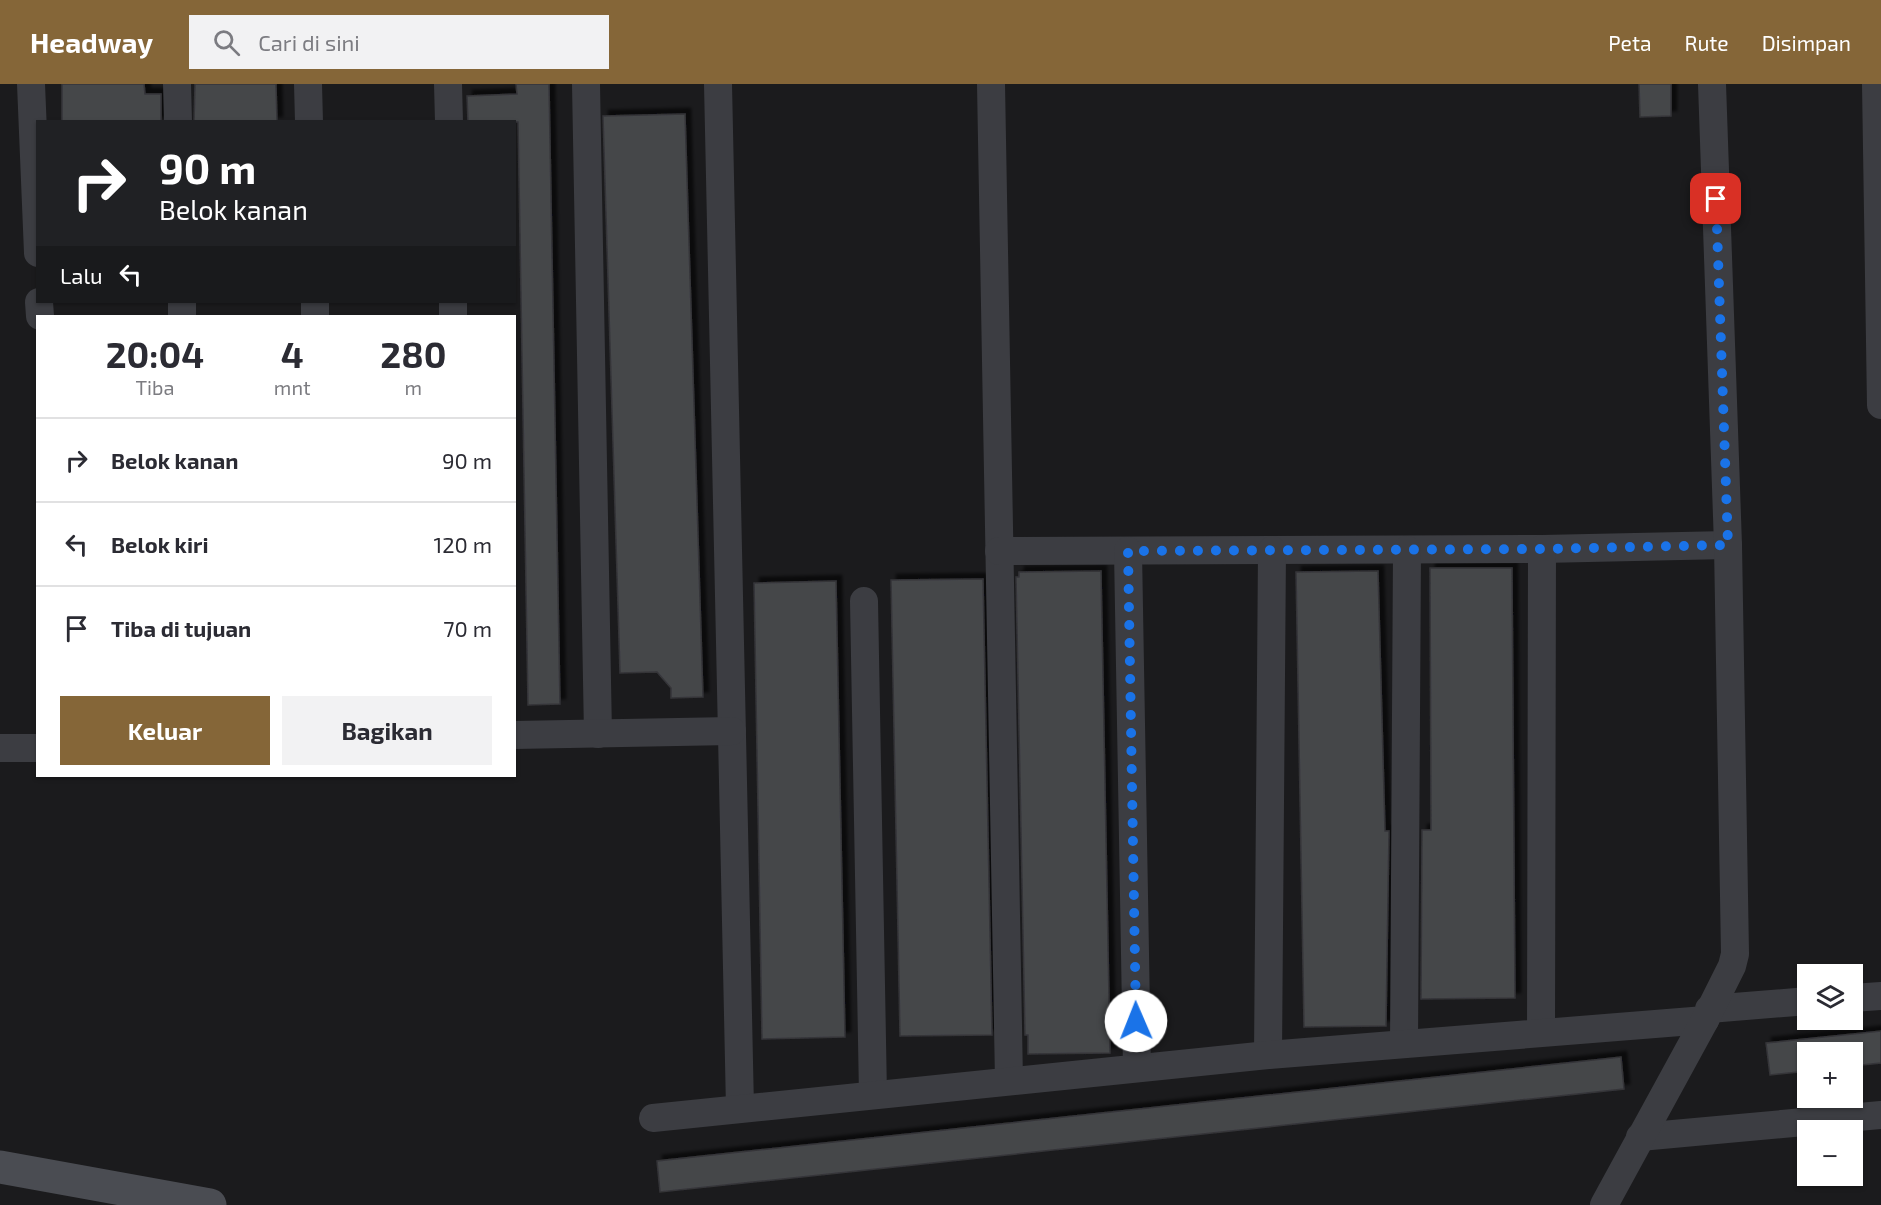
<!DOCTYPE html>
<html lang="id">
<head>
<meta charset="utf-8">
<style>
	body { margin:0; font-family:"Exo 2",sans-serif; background:#f2f2f3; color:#2b2b33; height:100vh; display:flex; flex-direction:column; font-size:22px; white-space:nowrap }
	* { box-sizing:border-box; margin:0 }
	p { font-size:20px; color:#7c7c81 }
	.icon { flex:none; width:33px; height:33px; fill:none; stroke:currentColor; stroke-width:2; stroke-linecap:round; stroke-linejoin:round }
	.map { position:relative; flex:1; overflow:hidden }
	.side { position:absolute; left:36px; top:231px; width:480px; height:462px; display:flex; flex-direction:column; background:#fff; border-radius:0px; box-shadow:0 2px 4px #0004 }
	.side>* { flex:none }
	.hud { position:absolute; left:36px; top:36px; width:480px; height:183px; border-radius:0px; box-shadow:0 2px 4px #0004; background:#202124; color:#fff; overflow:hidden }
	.fabs { position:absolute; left:1797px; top:880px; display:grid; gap:12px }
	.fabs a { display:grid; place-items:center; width:66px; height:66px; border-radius:0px; background:#fff; box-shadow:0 2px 4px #0004; font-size:30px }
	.pin { position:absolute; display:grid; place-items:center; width:51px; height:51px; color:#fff; margin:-26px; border-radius:12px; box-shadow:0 3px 9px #0006 }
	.me { position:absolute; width:66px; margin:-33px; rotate:359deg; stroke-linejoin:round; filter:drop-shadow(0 0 4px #0008) }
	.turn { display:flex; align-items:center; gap:21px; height:126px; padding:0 24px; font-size:27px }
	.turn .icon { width:78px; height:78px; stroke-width:2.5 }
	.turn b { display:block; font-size:42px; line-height:51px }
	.then { display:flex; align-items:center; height:57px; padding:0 24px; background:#0003; gap:12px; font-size:22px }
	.eta { display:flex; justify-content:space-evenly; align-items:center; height:102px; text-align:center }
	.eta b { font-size:36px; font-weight:700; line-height:42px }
	.button { display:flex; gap:12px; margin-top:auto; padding:12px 24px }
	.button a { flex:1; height:69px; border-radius:0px; background:#856638; color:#fff; font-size:24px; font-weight:700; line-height:69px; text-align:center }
	.button a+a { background:#f2f2f3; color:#2b2b33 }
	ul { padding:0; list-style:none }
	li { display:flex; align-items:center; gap:18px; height:84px; padding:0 24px; border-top:2px solid #e1e1e2 }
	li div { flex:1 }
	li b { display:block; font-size:22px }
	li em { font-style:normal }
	header { display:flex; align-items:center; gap:36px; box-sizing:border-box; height:84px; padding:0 30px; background:#856638; color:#fff }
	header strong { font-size:28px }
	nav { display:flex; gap:33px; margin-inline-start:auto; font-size:21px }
	.search { width:420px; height:54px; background:#f2f2f3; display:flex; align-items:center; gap:15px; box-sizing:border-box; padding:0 21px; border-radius:0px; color:#7c7c81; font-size:22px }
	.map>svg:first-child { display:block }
	.building { fill:#45464a; stroke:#353539; stroke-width:1.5; filter:url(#shadow) }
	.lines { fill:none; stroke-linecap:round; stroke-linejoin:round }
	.street { stroke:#3c3d42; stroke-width:28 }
	.secondary { stroke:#4a4c52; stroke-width:33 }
	.route { stroke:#1a73e8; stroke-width:10; stroke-dasharray:0 18 }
</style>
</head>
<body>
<header>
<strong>Headway</strong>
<div class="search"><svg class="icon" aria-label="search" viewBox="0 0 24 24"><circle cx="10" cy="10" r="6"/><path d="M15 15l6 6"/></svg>Cari di sini</div>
<nav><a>Peta</a><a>Rute</a><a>Disimpan</a></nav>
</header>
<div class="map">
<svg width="1881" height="1121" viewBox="0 0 1881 1121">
	<defs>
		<filter id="shadow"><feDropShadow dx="5.5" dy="-5.5" stdDeviation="1.5" flood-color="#0009"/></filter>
	</defs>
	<rect width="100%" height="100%" fill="#1b1b1d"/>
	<g class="building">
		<polygon points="62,0 144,0 145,10 161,10 161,38 62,38"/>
		<polygon points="195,0 276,0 277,38 194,38"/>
		<polygon points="516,0 549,0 560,620 528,621 518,38 468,38 467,12 517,10"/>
		<polygon points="1639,0 1671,0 1671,32 1640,33"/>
		<polygon points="685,30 703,613 671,614 671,604 657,588 620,589 603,32"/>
		<polygon points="1430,484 1512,484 1515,914 1421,915 1422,746 1431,746"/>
		<polygon points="1101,487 1110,969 1028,970 1028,951 1025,951 1016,493 1019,493 1019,488"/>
		<polygon points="1378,487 1385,747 1389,747 1386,942 1304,943 1296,488"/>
		<polygon points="983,495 992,951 900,952 891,496"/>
		<polygon points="836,497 845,953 762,955 754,499"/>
		<polygon points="1881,947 1881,979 1852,982 1852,969 1808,969 1808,987 1770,991 1766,959"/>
		<polygon points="1621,973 1624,1005 660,1108 657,1077"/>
	</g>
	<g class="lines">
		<g class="street">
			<polyline points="31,0 38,169"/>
			<polyline points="177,0 178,38"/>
			<polyline points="308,0 309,38"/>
			<polyline points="448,0 449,38"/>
			<polyline points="586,0 598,650"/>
			<polyline points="718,0 740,1024"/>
			<polyline points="991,0 1009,997"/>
			<polyline points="1876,0 1881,321"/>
			<polyline points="39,218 40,232"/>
			<polyline points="182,218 182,232"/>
			<polyline points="315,218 315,232"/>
			<polyline points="453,218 453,232"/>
			<polyline points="999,467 1542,465 1728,461"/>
			<polyline points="1128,467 1137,984"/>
			<polyline points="864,517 873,1011"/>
			<polyline points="514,651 732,647"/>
			<polyline points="0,664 38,664"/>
			<polyline points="1852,914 1881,912"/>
			<polyline points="1709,925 1808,917"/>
			<polyline points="1541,948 1542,465"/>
			<polyline points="1404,960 1407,466"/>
			<polyline points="1268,971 1272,466"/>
			<polyline points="653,1034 1268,971 1705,936"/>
			<polyline points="1640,1053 1881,1031"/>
			<polyline points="1604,1121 1705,936 1732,882 1735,870 1728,461 1712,0"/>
		</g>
		<polyline class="secondary" points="0,1083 210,1121"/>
	</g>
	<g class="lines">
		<polyline class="route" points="1136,937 1128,467 1542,465 1728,461 1716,115"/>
	</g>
</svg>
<div class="fabs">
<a><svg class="icon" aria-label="layers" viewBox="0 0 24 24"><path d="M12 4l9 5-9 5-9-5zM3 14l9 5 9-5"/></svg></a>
<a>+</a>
<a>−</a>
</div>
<div class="pin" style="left:1716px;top:115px;background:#d93025"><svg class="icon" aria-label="arrive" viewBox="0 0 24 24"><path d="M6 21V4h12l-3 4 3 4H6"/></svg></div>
<svg class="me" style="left:1136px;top:937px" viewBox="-20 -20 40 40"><circle r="19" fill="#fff"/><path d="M0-13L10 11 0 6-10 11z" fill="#1a73e8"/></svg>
<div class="hud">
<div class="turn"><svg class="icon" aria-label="right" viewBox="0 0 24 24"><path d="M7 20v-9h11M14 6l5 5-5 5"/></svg><div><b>90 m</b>Belok kanan</div></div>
<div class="then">Lalu<svg class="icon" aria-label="left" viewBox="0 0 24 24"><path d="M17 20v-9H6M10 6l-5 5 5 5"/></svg></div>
</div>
<section class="side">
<div class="eta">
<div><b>20:04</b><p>Tiba</p></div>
<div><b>4</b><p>mnt</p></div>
<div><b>280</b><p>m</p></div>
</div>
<ul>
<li><svg class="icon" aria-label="right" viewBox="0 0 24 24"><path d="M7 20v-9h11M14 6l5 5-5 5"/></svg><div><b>Belok kanan</b></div><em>90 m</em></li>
<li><svg class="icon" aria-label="left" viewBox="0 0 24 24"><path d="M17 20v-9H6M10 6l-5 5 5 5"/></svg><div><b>Belok kiri</b></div><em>120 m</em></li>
<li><svg class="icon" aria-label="arrive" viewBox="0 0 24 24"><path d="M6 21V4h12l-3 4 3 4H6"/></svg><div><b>Tiba di tujuan</b></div><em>70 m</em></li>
</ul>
<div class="button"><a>Keluar</a><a>Bagikan</a></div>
</section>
</div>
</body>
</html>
